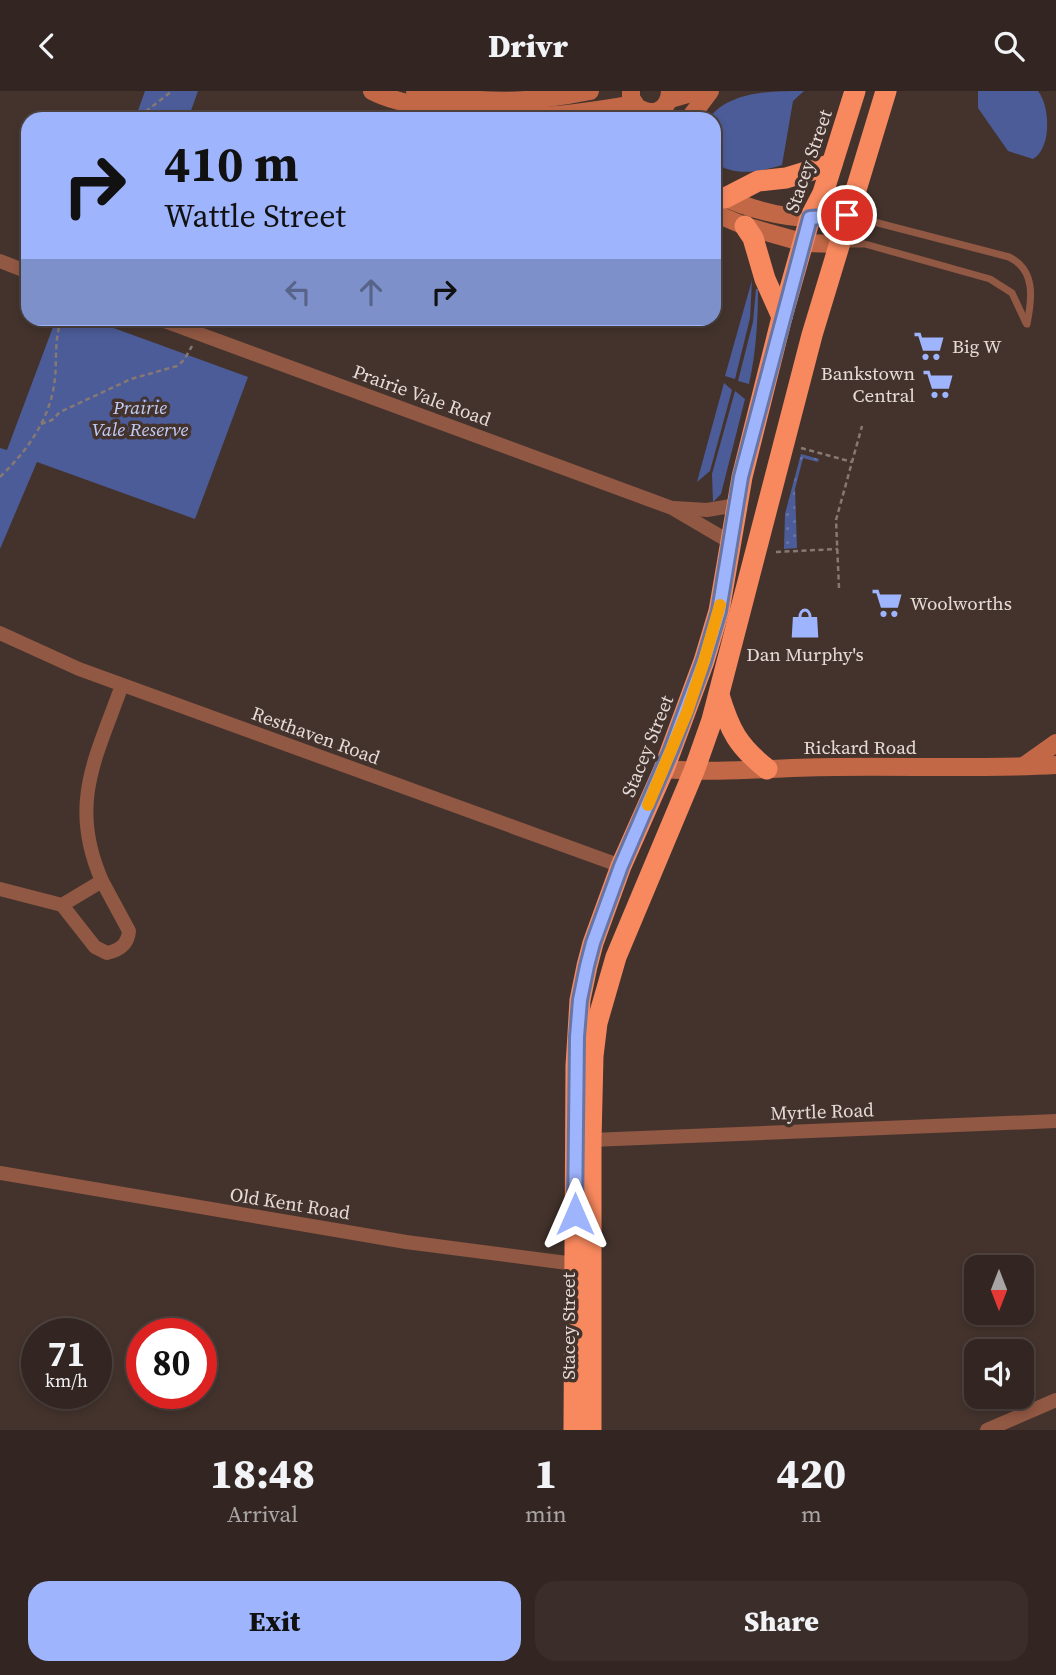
<!DOCTYPE html>
<html lang="en">
<head>
<meta charset="utf-8">
<style>
	body { margin:0; font-family:"Source Serif 4",serif; background:#3b2e2a; color:#f1f3f6; height:100vh; display:flex; flex-direction:column; font-size:26px; white-space:nowrap }
	* { box-sizing:border-box; margin:0 }
	p { font-size:23px; color:#a9a5a5 }
	.icon { flex:none; width:38px; height:38px; fill:none; stroke:currentColor; stroke-width:2; stroke-linecap:round; stroke-linejoin:round }
	.map { position:relative; height:1339px; overflow:hidden }
	.side { display:flex; flex-direction:column; background:#332622; flex:1 }
	.side>* { flex:none }
	.guide { position:absolute; left:21px; top:21px; width:700px; height:214px; border-radius:21px; box-shadow:0 4px 10px #0003,0 0 0 2px #4e4340; background:#9eb4fd; color:#111; overflow:hidden }
	.needle { width:46px; rotate:180deg }
	.controls { position:absolute; left:964px; top:1164px; display:grid; gap:14px }
	.controls a { display:grid; place-items:center; width:70px; height:70px; border-radius:14px; background:#332622; box-shadow:0 4px 10px #0003,0 0 0 2px #4e4340; font-size:35px }
	.speed { position:absolute; left:21px; top:1227px; display:flex; gap:14px; font-size:35px; font-weight:700; text-align:center }
	.speed>* { display:grid; place-content:center; width:91px; height:91px; border-radius:50%; background:#332622; box-shadow:0 4px 10px #0003,0 0 0 2px #4e4340; line-height:1 }
	.speed small { font-size:18px; font-weight:400 }
	.speed .limit { border:10px solid #d22; background:#fff; color:#111 }
	.pin { position:absolute; display:grid; place-items:center; width:60px; height:60px; color:#fff; margin:-30px; border:4px solid #fff; border-radius:50%; box-shadow:0 2px 7px #0007 }
	.me { position:absolute; width:77px; margin:-38px; rotate:0deg; stroke-linejoin:round; filter:drop-shadow(0 0 5px #0008) }
	.turn { display:flex; align-items:center; gap:24px; height:147px; padding:0 28px; font-size:32px }
	.turn .icon { width:91px; height:91px; stroke-width:2.5 }
	.turn b { display:block; font-size:49px; line-height:60px }
	.lanes { display:flex; align-items:center; height:66px; padding:0 28px; background:#0003; justify-content:center; gap:35px; direction:ltr }
	.lanes .off { opacity:.35 }
	.eta { display:flex; justify-content:space-evenly; align-items:center; height:119px; text-align:center }
	.eta b { font-size:42px; font-weight:800; line-height:49px }
	.button { display:flex; gap:14px; margin-top:auto; padding:14px 28px }
	.button a { flex:1; height:80px; border-radius:21px; background:#9eb4fd; color:#111; font-size:28px; font-weight:800; line-height:80px; text-align:center }
	.button a+a { background:#3b2e2a; color:#f1f3f6 }
	header { display:flex; justify-content:space-between; align-items:center; height:91px; padding:0 28px; background:#332622; font-size:32px; font-weight:800 }
	.map>svg:first-child { display:block }
	.green { fill:#4c5c98 }
	.garden { fill:url(#garden-dots) }
	.lines { fill:none; stroke-linecap:round; stroke-linejoin:round }
	.path { stroke:#867872; stroke-width:2.5; stroke-dasharray:5 3.5; stroke-linecap:butt }
	.lane { stroke:#915843; stroke-width:7 }
	.street { stroke:#915843; stroke-width:14 }
	.secondary { stroke:#c26846; stroke-width:18 }
	.highway { stroke:#f8895f; stroke-width:21 }
	.route-casing { stroke:#6775a4; stroke-width:18 }
	.route { stroke:#9eb4fd; stroke-width:12 }
	.slow { stroke:#f59e0b; stroke-width:12 }
	.labels { text-anchor:middle; stroke-width:7; stroke-linejoin:round; paint-order:stroke }
	.street-label { font-size:19px; fill:#e6dbd7; stroke:#44332d }
	.poi-label { font-size:19px; fill:#e6dbd7; stroke:#44332d; text-anchor:start }
	.park-label { font-size:19px; font-style:italic; fill:#c0cef9; stroke:#44332d }
</style>
</head>
<body>
<header><svg class="icon" aria-label="back" viewBox="0 0 24 24"><path d="M15 5l-7 7 7 7"/></svg>Drivr<svg class="icon" aria-label="search" viewBox="0 0 24 24"><circle cx="10" cy="10" r="6"/><path d="M15 15l6 6"/></svg></header>
<div class="map">
<svg width="1056" height="1339" viewBox="0 0 1056 1339">
	<defs>
		<pattern id="garden-dots" width="8" height="8" patternUnits="userSpaceOnUse" patternTransform="scale(1.75)"><rect width="8" height="8" fill="#4c5c98"/><path d="M2 2h.1M6 6h.1" fill="none" stroke="#6673a6" stroke-width="1.8" stroke-linecap="round"/></pattern>
	</defs>
	<rect width="100%" height="100%" fill="#44332d"/>
	<g class="green">
		<polygon points="145,0 198,0 188,28 135,28"/>
		<path d="M804,0L793,10L782,74C760,81 733,86 714,71V28H708C730,0 769,0 804,0Z"/>
		<path d="M978,0H1038C1050,15 1052,57 1033,68L1008,60L978,17Z"/>
		<polygon points="752,189 750,227 735,288 725,285"/>
		<path d="M756,198H758C758,229 756,262 749,293L738,290L753,231Z"/>
		<polygon points="56,228 89,228 248,286 195,428 37,371 0,458 0,357 7,359"/>
		<polygon points="724,292 732,299 710,380 697,391"/>
		<polygon points="735,300 745,308 721,403 713,411 712,383"/>
	</g>
	<polygon class="garden" points="801,363 819,368 818,371 803,367 795,398 797,457 784,458 785,423"/>
	<g class="lines">
		<g class="path">
			<polyline points="142,28 145,21 172,0"/>
			<polyline points="59,235 82,230"/>
			<polyline points="41,333 52,329 60,321 131,288 177,275 184,269 192,255"/>
			<polyline points="801,357 852,371"/>
			<path d="M0,386C28,359 51,327 55,287C57,267 54,246 62,228"/>
			<polyline points="776,461 838,458"/>
			<polyline points="839,497 836,429 862,335"/>
		</g>
		<g class="lane">
			<path d="M851,125L1009,166C1036,179 1032,208 1027,233"/>
			<polyline points="842,153 865,153 990,188 1012,202 1026,232"/>
		</g>
		<g class="street">
			<polyline points="0,170 28,181"/>
			<polyline points="159,228 672,417 730,451"/>
			<polyline points="674,417 707,419 737,414"/>
			<polyline points="0,542 79,578 621,775"/>
			<path d="M0,798L62,814L102,790C68,713 96,667 122,594"/>
			<path d="M62,814L95,856L107,862C120,859 128,853 129,840L102,790"/>
			<polyline points="591,1049 1056,1030"/>
			<polyline points="0,1082 406,1151 575,1173"/>
			<polyline points="987,1339 1056,1309"/>
		</g>
		<g class="secondary">
			<path d="M372,0C389,9 411,13 429,17C504,32 560,26 634,13"/>
			<path d="M415,0C478,13 527,13 590,0"/>
			<path d="M631,0V7L637,16C653,27 669,19 670,0"/>
			<polyline points="670,8 698,0"/>
			<polyline points="689,28 710,0"/>
			<path d="M714,102C744,116 776,126 809,127C821,128 835,125 847,124"/>
			<polyline points="714,122 745,135 805,152 838,153"/>
			<polyline points="1025,674 1056,652"/>
			<path d="M664,678C721,683 778,676 836,676C909,675 982,678 1056,674"/>
		</g>
		<g class="highway">
			<polyline points="725,107 758,90 786,87 832,73"/>
			<polyline points="745,135 753,147 765,188 782,226"/>
			<path d="M719,604C730,640 738,655 767,678"/>
			<polyline points="574,1339 576,975 580,909 587,875 593,852 621,775 664,678 704,570 719,520 742,386 782,226 810,127 823,102 855,0"/>
			<polyline points="591,1339 591,1049 593,965 597,932 616,866 694,680 712,629 812,244 886,0"/>
		</g>
	</g>
	<g class="lines">
		<g class="route-casing">
			<polyline id="route" points="575,1123 577,946 580,909 587,875 593,852 621,775 671,659 704,570 719,520 741,386 810,127 847,124"/>
		</g>
		<use href="#route" class="route"/>
		<polyline class="slow" points="648,714 687,621 704,570 720,514"/>
	</g>
	<defs>
		<g id="supermarket-bare" transform="scale(2.415)"><path d="M-6-5.5h2.5l.6 2H6L4.5 2H-2.5L-4.4-4H-6ZM-1.5 3.2a1.3 1.3 0 1 0 .1 0ZM3 3.2a1.3 1.3 0 1 0 .1 0Z" fill="#9eb4fd" stroke="#44332d" stroke-width="2.5" paint-order="stroke"/></g>
		<g id="shop-bare" transform="scale(2.415)"><path d="M-5-2.5h2.3a2.7 3.5 0 0 1 5.4 0H5L5.5 6h-11ZM-1.5-2.5h3a1.5 2.3 0 0 0-3 0Z" fill="#9eb4fd" stroke="#44332d" stroke-width="2.5" paint-order="stroke"/></g>
	</defs>
	<g fill-rule="evenodd">
		<use href="#supermarket-bare" x="929" y="255"/>
		<use href="#supermarket-bare" x="938" y="293"/>
		<use href="#supermarket-bare" x="887" y="512"/>
		<use href="#shop-bare" x="805" y="532"/>
	</g>
	<g class="labels">
		<g class="street-label">
			<text transform="translate(808 70) rotate(-71)" y="7">Stacey Street</text>
			<text transform="translate(422 304) rotate(20)" y="7">Prairie Vale Road</text>
			<text transform="translate(316 644) rotate(20)" y="7">Resthaven Road</text>
			<text transform="translate(647 655) rotate(-68)" y="7">Stacey Street</text>
			<text x="860" y="663">Rickard Road</text>
			<text transform="translate(822 1020) rotate(-2)" y="7">Myrtle Road</text>
			<text transform="translate(290 1112) rotate(9)" y="7">Old Kent Road</text>
			<text transform="translate(568 1235) rotate(-90)" y="7">Stacey Street</text>
		</g>
		<g class="poi-label">
			<text x="952" y="262">Big W</text>
			<text x="915" y="289" text-anchor="end">Bankstown<tspan x="915" dy="22">Central</tspan></text>
			<text x="910" y="519">Woolworths</text>
			<text x="805" y="570" text-anchor="middle">Dan Murphy's</text>
		</g>
		<g class="park-label">
			<text x="140" y="323">Prairie<tspan x="140" dy="22">Vale Reserve</tspan></text>
		</g>
	</g>
</svg>
<div class="controls">
<a><svg class="needle" viewBox="-14 -14 28 28"><path d="M0-13l5 13h-10z" fill="#e53935"/><path d="M0 13l5-13h-10z" fill="#a9a5a5"/></svg></a>
<a><svg class="icon" aria-label="sound" viewBox="0 0 24 24"><path d="M4 9h4l5-4v14l-5-4H4zM17 9q2 3 0 6"/></svg></a>
</div>
<div class="speed"><div>71<small>km/h</small></div><div class="limit">80</div></div>
<div class="pin" style="left:847px;top:124px;background:#d93025"><svg class="icon" aria-label="arrive" viewBox="0 0 24 24"><path d="M6 21V4h12l-3 4 3 4H6"/></svg></div>
<svg class="me" style="left:575px;top:1123px" viewBox="-20 -20 40 40"><path d="M0-17L14 15 0 8-14 15z" fill="#9eb4fd" stroke="#fff" stroke-width="4"/></svg>
<div class="guide">
<div class="turn"><svg class="icon" aria-label="right" viewBox="0 0 24 24"><path d="M7 20v-9h11M14 6l5 5-5 5"/></svg><div><b>410 m</b>Wattle Street</div></div>
<div class="lanes"><svg class="icon off" aria-label="left" viewBox="0 0 24 24"><path d="M17 20v-9H6M10 6l-5 5 5 5"/></svg><svg class="icon off" aria-label="ahead" viewBox="0 0 24 24"><path d="M12 20V5M6 11l6-6 6 6"/></svg><svg class="icon" aria-label="right" viewBox="0 0 24 24"><path d="M7 20v-9h11M14 6l5 5-5 5"/></svg></div>
</div>
</div>
<section class="side">
<div class="eta">
<div><b>18:48</b><p>Arrival</p></div>
<div><b>1</b><p>min</p></div>
<div><b>420</b><p>m</p></div>
</div>
<div class="button"><a>Exit</a><a>Share</a></div>
</section>
</body>
</html>
